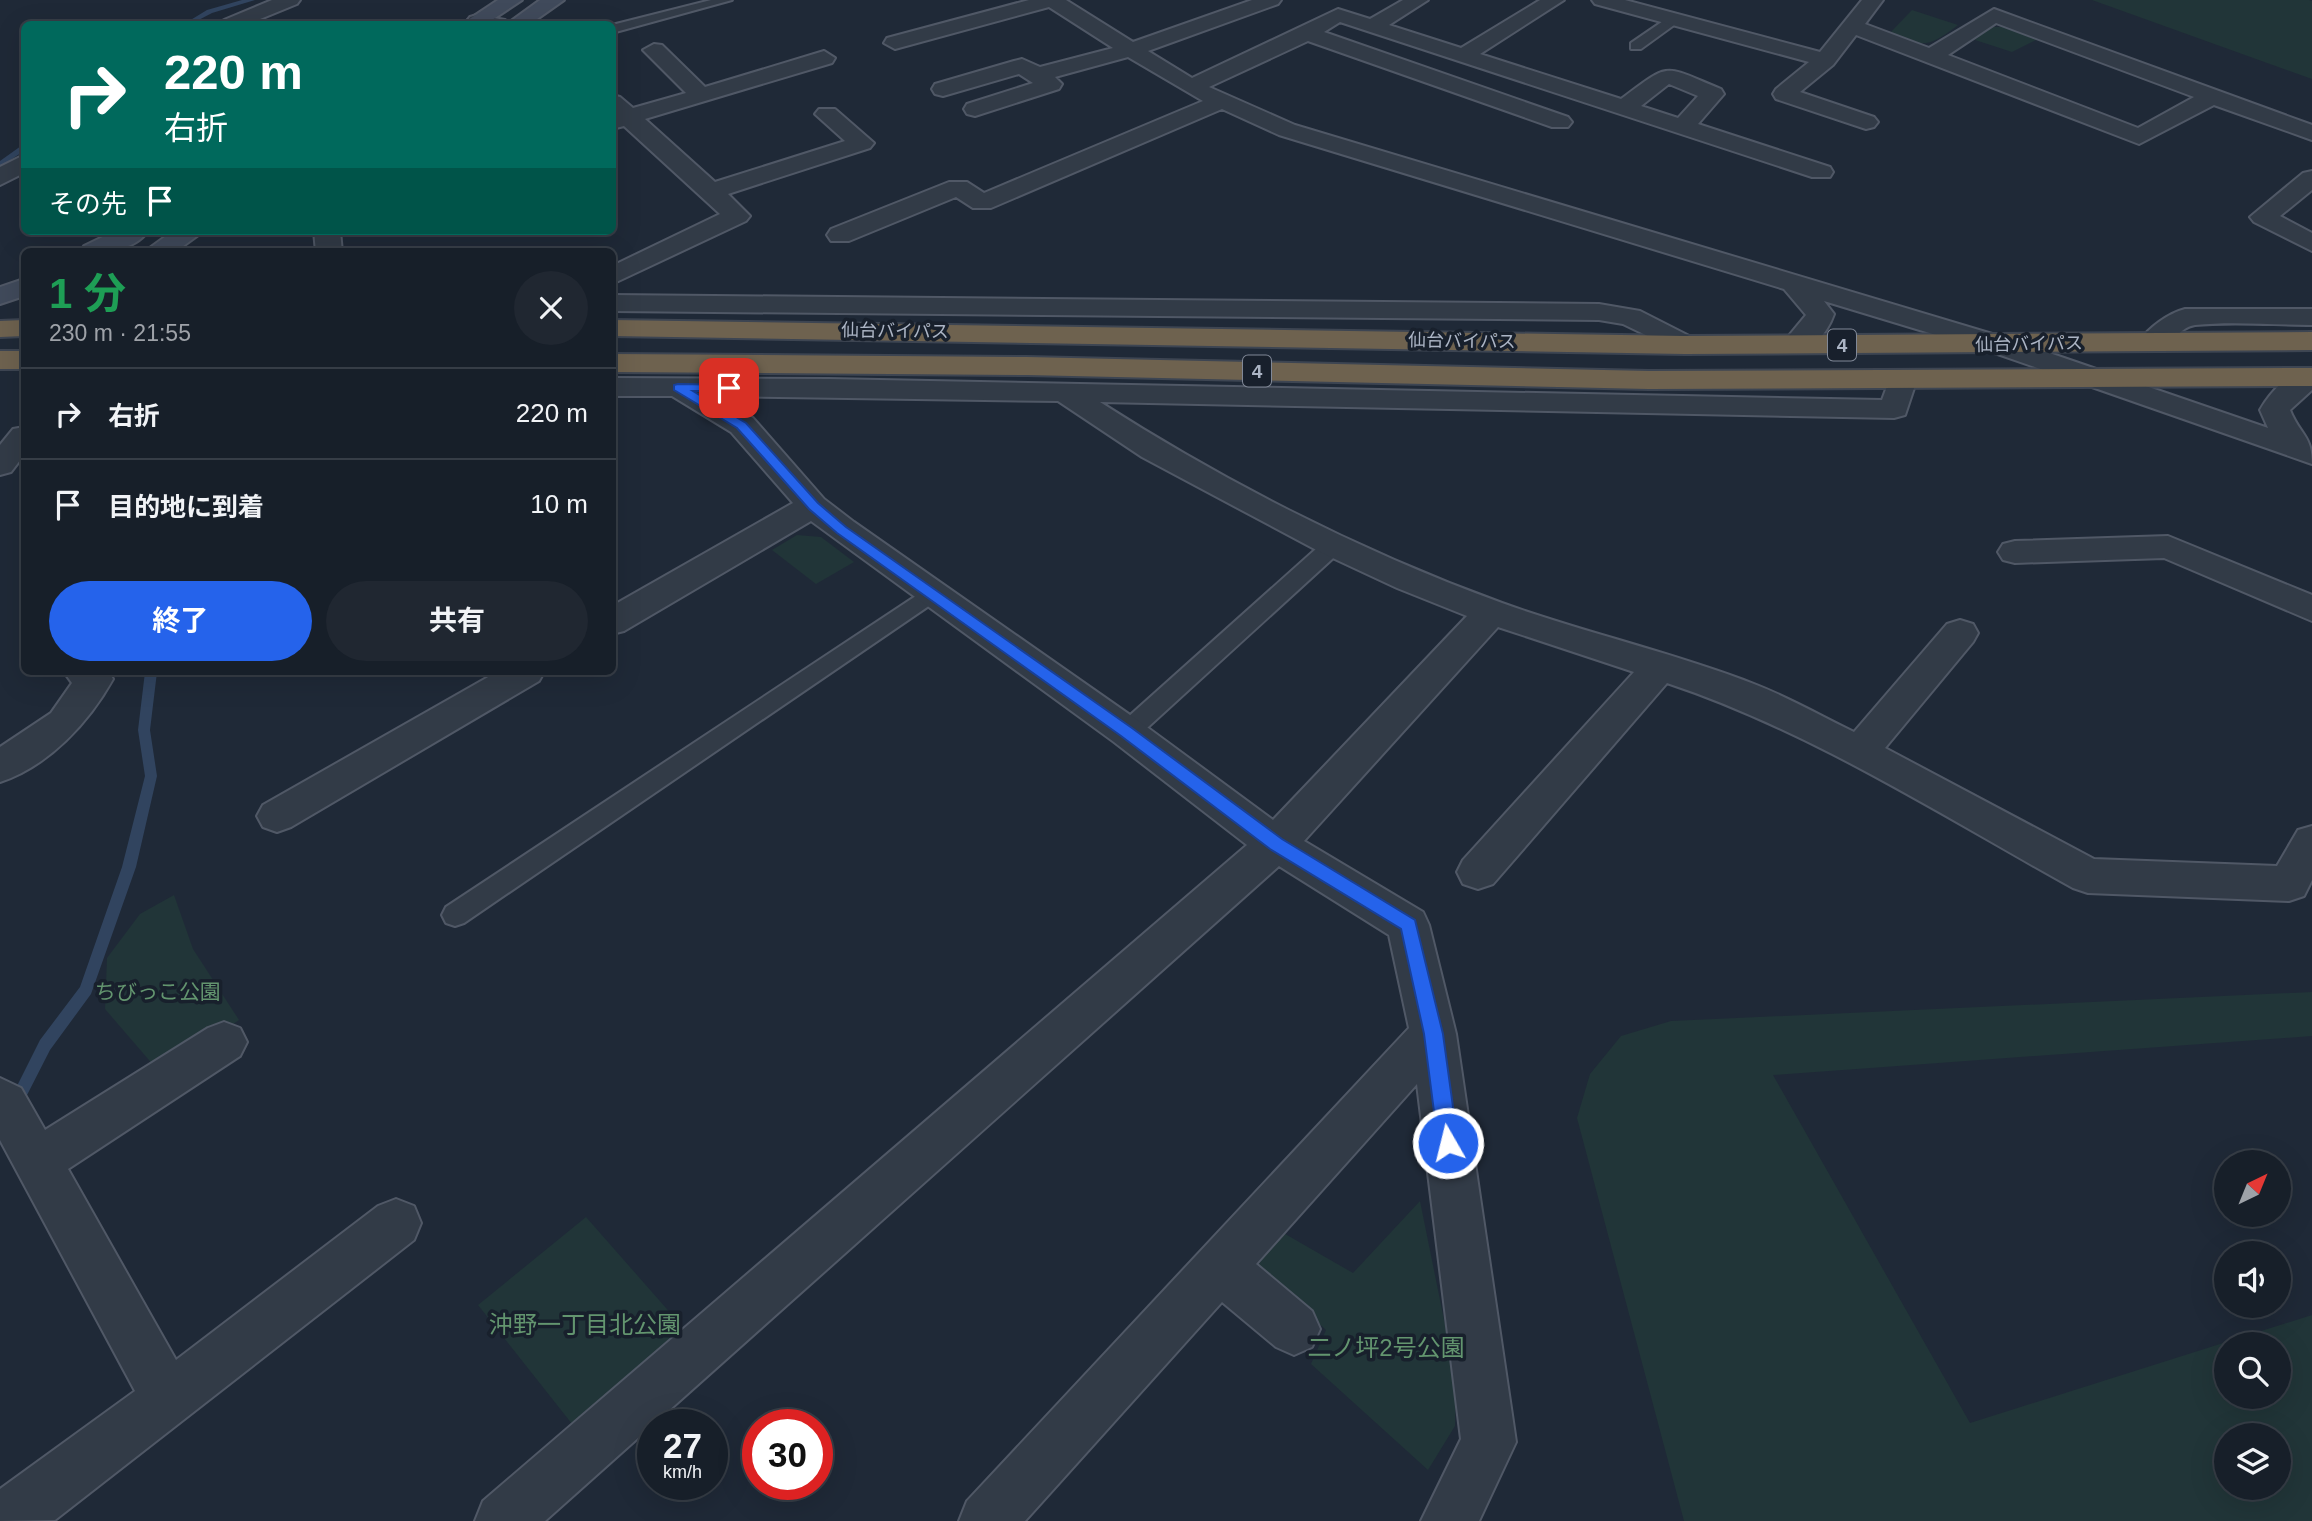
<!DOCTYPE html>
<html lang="ja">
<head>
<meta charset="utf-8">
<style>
	body { margin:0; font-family:Helvetica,"Noto Sans JP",sans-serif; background:#202731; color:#f1f3f6; height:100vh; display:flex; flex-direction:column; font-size:26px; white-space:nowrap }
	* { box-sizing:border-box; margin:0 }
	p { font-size:23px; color:#9ea2a8 }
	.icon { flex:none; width:38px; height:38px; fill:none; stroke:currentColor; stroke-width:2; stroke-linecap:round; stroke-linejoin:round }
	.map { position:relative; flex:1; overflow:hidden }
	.sheet { position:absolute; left:21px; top:248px; width:595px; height:427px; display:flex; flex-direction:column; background:#171f29; border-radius:10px; box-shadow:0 7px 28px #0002,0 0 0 2px #363d46 }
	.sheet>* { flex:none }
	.guide { position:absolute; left:21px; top:21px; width:595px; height:214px; border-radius:10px; box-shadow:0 7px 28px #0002,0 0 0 2px #363d46; background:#00695c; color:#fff; overflow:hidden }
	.needle { width:46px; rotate:43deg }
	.controls { position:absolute; left:2214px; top:1150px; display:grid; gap:14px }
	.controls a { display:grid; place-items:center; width:77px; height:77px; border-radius:50%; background:#171f29; box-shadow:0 7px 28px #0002,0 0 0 2px #363d46; font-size:35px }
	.speed { position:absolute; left:637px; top:1409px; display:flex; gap:14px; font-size:35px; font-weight:700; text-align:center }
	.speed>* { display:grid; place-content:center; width:91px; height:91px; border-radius:50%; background:#171f29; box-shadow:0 7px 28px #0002,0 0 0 2px #363d46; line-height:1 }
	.speed small { font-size:18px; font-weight:400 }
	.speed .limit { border:10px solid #d22; background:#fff; color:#111 }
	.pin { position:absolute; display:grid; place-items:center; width:60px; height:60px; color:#fff; margin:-30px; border-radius:14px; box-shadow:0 4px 10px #0006 }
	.me { position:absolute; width:77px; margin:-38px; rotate:352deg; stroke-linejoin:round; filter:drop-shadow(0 0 5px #0008) }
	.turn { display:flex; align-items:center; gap:24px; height:147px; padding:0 28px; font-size:32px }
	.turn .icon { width:91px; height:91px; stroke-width:2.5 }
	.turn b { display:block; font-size:49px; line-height:60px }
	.then { display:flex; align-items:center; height:66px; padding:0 28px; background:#0003; gap:14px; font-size:26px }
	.round { display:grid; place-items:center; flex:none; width:74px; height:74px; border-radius:37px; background:#202731 }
	.summary { display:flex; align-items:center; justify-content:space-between; height:119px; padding:0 28px }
	h1 { font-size:42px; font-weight:700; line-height:52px; color:#1e9e55 }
	.action { display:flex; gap:14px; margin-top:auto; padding:14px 28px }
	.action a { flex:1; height:80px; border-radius:42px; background:#2563eb; color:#fff; font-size:28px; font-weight:700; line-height:80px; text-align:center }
	.action a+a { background:#202731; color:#f1f3f6 }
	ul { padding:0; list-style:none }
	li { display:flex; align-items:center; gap:21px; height:91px; padding:0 28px; border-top:2px solid #363d46 }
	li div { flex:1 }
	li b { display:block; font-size:26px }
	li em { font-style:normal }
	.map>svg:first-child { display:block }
	.green { fill:#213538; fill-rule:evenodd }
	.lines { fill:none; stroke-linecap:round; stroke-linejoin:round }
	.stream { fill:#31445f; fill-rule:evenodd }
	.lane-casing { stroke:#505866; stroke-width:4 }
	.street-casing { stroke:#505866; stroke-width:4 }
	.secondary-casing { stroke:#505866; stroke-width:4 }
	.highway-casing { stroke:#3d4552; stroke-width:4 }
	.lane { fill:#323b47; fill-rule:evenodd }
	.street { fill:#323b47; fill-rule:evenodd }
	.secondary { fill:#404a5b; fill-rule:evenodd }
	.highway { fill:#6e624f; fill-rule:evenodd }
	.route { fill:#2563eb; stroke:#184099; stroke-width:2 }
	.labels { text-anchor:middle; stroke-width:7; stroke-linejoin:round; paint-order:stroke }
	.far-street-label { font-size:18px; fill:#acb5c5; stroke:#18202c }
	.shield { fill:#18202c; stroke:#808897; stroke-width:2 }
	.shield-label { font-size:19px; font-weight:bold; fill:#acb5c5 }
	.park-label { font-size:21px; fill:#63956f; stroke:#18202c }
	.near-park-label { font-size:24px; fill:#63956f; stroke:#18202c }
</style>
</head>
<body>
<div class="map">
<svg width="2312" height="1521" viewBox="0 0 2312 1521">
	<rect width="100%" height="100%" fill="#1f2937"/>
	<g class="green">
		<polygon points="2092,0 2309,0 2312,1 2312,79"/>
		<path d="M1912,10L1958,25C1929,47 1924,48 1889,34Z"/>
		<polygon points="1991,27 2011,27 2040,38 2012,52 1975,40"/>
		<polygon points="797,535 821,537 854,562 816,584 772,550"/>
		<polygon points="174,895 193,949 239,1020 161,1074 105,1009 107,958 140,914"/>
		<path d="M2312,992V1036L1773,1075L1970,1423L2312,1315V1521H1684L1577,1118L1590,1074L1621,1036L1671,1021ZM2278,1344V1396H2226V1344ZM2226,1435H2278V1488H2226Z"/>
		<polygon points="1420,1201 1456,1379 1455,1426 1428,1470 1311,1364 1326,1330 1258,1266 1280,1231 1353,1273"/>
		<polygon points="586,1217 688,1333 576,1429 478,1305"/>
	</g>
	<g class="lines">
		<g class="stream">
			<polygon points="242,0 255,0 212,13 191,24 184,24 207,10"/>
			<polygon points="21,146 24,146 24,151 0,167 0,161"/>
			<polygon points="145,672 157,672 150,730 157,776 136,867 91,994 50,1050 25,1099 20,1101 15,1099 13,1094 40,1040 80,987 122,867 145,776 138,730"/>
		</g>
		<g class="lane-casing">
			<g id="lane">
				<polygon points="711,0 732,0 612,33 612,25"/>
				<polygon points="1669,17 1681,20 1641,49 1631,49 1631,43"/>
				<polygon points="1334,538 1345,545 1342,550 1136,738 1127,741 1118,738 1115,732 1118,726 1326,540"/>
				<polygon points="931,586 939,589 942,594 939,599 464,923 455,926 446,923 442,915 446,907"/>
			</g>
		</g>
		<g class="street-casing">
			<g id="street">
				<polygon points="272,0 300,0 297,4 248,24 221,24 224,20"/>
				<path d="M1029,0H1066L1133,42L1252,0H1281L1278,4L1148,51L1192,78L1338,9L1370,19L1403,0H1428L1389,25L1461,48L1540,0H1564L1480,54L1621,99C1672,61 1662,65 1721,89L1724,94L1698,124L1830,167L1833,172L1830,177H1812L1340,22L1324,32L1568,117L1572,122L1568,127H1552L1308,41L1209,87L1295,125L2009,339L2268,428L2260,410C2271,391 2289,372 2312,368V390L2290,410C2300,435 2312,435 2312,464L1989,351L1824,301L1834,314C1827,334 1809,356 1786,350L1782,344L1806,315L1784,289L1279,135L1222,109L991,208H973L956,197L849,241H831L827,235L831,229L949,182H967L984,193L1203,101L1128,57L1055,77L1062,84L1059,89L975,116L967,114L964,109L967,104L1033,83L1019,74L943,96L935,94L932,89L935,84L1014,61L1022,59L1040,67L1113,48L1049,7L895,49L884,43L887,38ZM1669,84L1698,96L1678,118L1641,106Z"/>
				<path d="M1592,0H1625L1820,52L1862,0H1883L1865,24L1929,48L1994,9L2312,125V140L2214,105L2139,144L1856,35L1833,65L1800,92L1874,117L1878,122L1874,127L1866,129L1776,99L1773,94L1776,89L1809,62L1595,4ZM1996,23L2194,97L2138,128L1948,55Z"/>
				<polygon points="477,15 505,20 508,24 469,24 467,21 470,17"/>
				<polygon points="654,44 662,45 705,87 824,51 835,58 832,63 645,119 715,182 845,141 815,114 819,109 835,109 874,143 870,148 728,194 750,216 746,221 612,284 612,266 720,214 624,126 612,129 612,95 620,97 633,108 686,93 643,50"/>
				<polygon points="24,155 24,173 0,185 0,167"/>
				<polygon points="2312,171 2312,190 2280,216 2312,233 2312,251 2254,222 2250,217 2303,173"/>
				<polygon points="314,231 340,231 342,252 316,252"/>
				<polygon points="612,295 1599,304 1640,311 1695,339 1699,345 1695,351 1685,354 1623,324 1599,320 612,311"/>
				<path d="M2185,309H2312V325C2274,325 2233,321 2195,325C2174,328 2172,355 2143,348L2139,342C2148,328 2169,313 2185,309Z"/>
				<path d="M1902,370L1912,373L1917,379L1905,415L1894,418L1100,402C1225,482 1362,552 1502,603C1585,633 1672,652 1754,684C1788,697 1821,716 1854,732L1947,624L1960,620L1973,624L1978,633L1973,642L1885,748L2094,859L2277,866L2298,830L2312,826V880L2304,896L2289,901L2088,893L2073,888C1941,815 1811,731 1667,683L1493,884L1478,889L1463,884L1457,872L1463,860L1634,672L1498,627L1304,841L1423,912L1429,925L1456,1034L1516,1442L1479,1521H1421L1461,1439L1417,1084L1256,1264L1312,1311L1320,1329L1312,1347L1294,1355L1276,1347L1222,1302L1025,1521H959L967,1501L1409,1028L1389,935L1279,866L545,1521H475L483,1501L1247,845L1114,742L811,521L624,631L612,634V606L793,503L731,432L672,396H612V378L829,379L1882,400L1892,373ZM715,396L1058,401L1142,457L1322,553L1397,588L1467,616L1273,820L1140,722L854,522L824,499L753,418Z"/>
				<polygon points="24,427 24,455 11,472 0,475 0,445 13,429"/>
				<polygon points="2168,536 2312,595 2312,621 2164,558 2015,563 2003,560 1998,552 2003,544 2015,541"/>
				<path d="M64,672H109L113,679C89,722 49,766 0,782V747L51,713L72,683Z"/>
				<polygon points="497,672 544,672 539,681 291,827 277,832 263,827 257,816 263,805"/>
				<polygon points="224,1022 240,1028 247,1042 240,1056 68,1169 176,1360 378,1206 396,1199 414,1206 421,1223 414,1240 55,1520 0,1521 0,1489 135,1391 0,1140 0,1078 21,1088 45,1130 208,1028"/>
			</g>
		</g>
		<g class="secondary-casing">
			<g id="secondary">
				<polygon points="498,0 522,0 486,24 462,24"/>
				<polygon points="540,0 564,0 530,24 507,24"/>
				<path d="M115,231H148C133,252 103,252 80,252L84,246Z"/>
				<polygon points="173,231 204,231 175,252 144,252"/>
				<polygon points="24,279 24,296 0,304 0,287"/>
			</g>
		</g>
		<g class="highway-casing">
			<g id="highway">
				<polygon points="24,320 24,336 0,337 0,321"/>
				<polygon points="612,320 1685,336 2312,332 2312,350 1685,354 612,336"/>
				<rect x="0" y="351" width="24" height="18"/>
				<polygon points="612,354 1027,357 1649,371 2312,368 2312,386 1649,389 1027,375 612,372"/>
			</g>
		</g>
		<use href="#lane" class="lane"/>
		<use href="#street" class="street"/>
		<use href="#secondary" class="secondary"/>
		<use href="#highway" class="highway"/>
	</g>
	<polygon class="route" points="678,384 733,385 733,390 729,391 693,391 746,423 818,503 846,527 1132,728 1282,839 1415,920 1443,1034 1458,1143 1455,1150 1448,1152 1441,1150 1438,1143 1424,1034 1401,929 1270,849 1121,736 837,533 809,509 737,428 674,390 674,385"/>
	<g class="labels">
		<g class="far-street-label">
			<text transform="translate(895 331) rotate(1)" y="6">仙台バイパス</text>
			<text transform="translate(1462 341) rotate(1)" y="6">仙台バイパス</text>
			<text transform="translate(2029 344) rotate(-1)" y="6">仙台バイパス</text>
		</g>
		<g class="shield">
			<rect x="1828" y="329.5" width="28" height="31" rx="5"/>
			<rect x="1243" y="355.5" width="28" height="31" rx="5"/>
		</g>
		<g class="shield-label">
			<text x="1842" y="352">4</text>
			<text x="1257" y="378">4</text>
		</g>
		<g class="park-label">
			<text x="158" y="999">ちびっこ公園</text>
		</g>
		<g class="near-park-label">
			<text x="585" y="1333">沖野一丁目北公園</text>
			<text x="1386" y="1356">二ノ坪2号公園</text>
		</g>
	</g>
</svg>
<div class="controls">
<a><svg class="needle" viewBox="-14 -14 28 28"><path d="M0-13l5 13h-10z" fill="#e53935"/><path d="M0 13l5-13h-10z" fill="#9ea2a8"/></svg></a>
<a><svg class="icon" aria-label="sound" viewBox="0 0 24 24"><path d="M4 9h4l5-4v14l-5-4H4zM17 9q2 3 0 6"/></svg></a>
<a><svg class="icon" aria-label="search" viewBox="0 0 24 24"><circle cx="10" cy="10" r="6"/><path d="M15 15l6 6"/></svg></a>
<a><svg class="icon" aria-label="layers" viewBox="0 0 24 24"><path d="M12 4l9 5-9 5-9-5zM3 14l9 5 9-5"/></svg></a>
</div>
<div class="speed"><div>27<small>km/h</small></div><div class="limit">30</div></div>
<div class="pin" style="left:729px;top:388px;background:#d93025"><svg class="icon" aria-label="arrive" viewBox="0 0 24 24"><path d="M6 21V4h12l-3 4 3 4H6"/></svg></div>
<svg class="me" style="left:1448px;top:1143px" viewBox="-20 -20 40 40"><circle r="17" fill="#2563eb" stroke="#fff" stroke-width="3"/><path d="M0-11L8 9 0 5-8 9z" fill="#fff"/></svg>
<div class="guide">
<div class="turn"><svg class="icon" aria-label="right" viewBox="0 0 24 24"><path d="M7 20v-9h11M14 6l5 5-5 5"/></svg><div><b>220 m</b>右折</div></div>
<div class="then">その先<svg class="icon" aria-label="arrive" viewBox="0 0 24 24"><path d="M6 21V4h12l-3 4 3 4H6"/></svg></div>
</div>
<section class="sheet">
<div class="summary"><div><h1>1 分</h1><p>230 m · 21:55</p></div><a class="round"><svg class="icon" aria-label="close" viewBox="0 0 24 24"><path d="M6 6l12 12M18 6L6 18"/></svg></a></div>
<ul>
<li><svg class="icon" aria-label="right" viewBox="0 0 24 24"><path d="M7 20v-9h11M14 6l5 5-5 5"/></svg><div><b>右折</b></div><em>220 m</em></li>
<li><svg class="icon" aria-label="arrive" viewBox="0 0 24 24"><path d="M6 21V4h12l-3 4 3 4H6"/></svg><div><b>目的地に到着</b></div><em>10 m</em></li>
</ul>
<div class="action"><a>終了</a><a>共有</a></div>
</section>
</div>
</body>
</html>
